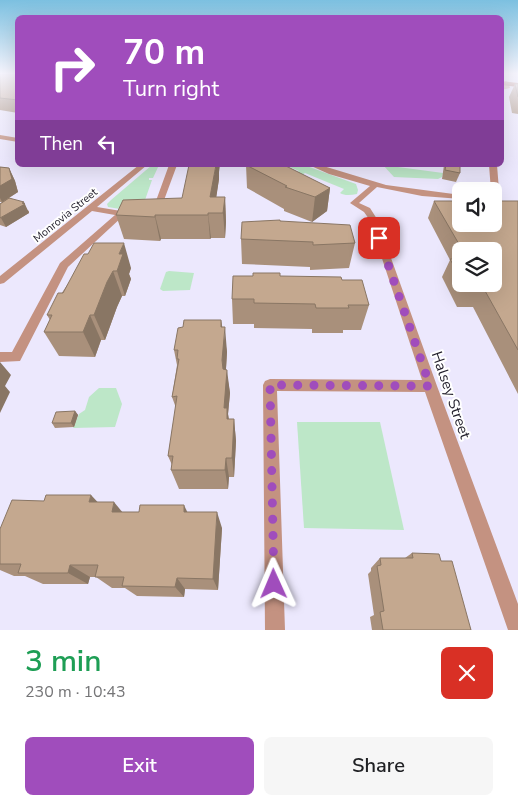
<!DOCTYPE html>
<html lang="en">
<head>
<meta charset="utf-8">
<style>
	body { margin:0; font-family:"Nunito Sans",sans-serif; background:#f6f6f6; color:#202124; height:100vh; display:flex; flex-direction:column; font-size:19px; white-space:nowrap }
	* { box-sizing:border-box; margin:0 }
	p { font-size:16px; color:#757577 }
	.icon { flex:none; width:28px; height:28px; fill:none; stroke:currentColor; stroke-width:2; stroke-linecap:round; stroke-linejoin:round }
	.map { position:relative; height:630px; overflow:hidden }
	.details { display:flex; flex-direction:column; background:#fff; flex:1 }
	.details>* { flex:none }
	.guide { position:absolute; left:15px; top:15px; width:489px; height:152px; border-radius:8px; box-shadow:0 5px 20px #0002; background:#a04dbc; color:#fff; overflow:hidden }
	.fabs { position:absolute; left:452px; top:182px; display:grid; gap:10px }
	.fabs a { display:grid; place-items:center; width:50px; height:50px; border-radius:8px; background:#fff; box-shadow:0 5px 20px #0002; font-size:25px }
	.pin { position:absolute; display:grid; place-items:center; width:42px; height:42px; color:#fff; margin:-21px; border-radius:10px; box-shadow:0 2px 8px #0006 }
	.me { position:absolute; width:55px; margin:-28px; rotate:359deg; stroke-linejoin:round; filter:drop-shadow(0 0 4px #0008) }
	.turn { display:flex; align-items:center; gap:18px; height:105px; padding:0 25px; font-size:22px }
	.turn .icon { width:65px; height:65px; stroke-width:2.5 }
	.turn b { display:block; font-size:35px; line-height:42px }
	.then { display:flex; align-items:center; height:48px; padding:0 25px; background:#0003; gap:10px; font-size:19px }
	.round { display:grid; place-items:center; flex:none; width:52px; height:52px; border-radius:8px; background:#f6f6f6 }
	.head { display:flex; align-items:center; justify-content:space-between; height:85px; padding:0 25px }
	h1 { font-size:30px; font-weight:600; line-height:38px; color:#1e9e55 }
	.button { display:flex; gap:10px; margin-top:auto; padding:10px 25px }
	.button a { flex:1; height:58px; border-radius:8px; background:#a04dbc; color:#fff; font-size:20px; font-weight:600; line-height:58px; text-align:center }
	.button a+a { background:#f6f6f6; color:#202124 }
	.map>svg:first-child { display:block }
	.green { fill:#bde7c8 }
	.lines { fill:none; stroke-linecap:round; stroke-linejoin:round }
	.street { fill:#c49281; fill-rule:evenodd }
	.primary { fill:#994326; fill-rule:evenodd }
	.wall { fill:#a9907b; fill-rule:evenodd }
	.shaded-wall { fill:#897664 }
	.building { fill:#c4a88f; stroke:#897664 }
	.route { stroke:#a04dbc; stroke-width:9; stroke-dasharray:0 16.2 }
	.labels { text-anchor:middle; stroke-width:4; stroke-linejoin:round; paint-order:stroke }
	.far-street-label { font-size:11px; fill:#1f1c29; stroke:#fff }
	.near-street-label { font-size:15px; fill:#1f1c29; stroke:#fff }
</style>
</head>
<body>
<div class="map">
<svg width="518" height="630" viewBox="0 0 518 630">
	<rect width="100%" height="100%" fill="#ece8fd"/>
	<g class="green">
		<polygon points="152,165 159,165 153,178 149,178 149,180 152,180 145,200 120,209 108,207 107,204 111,200"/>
		<path d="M285,165H304L356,184L358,190L357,194C351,195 345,196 340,193L344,189L305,173L300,176L295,174L299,171Z"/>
		<polygon points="383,165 443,173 442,177 438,179 394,177"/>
		<polygon points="169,271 194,273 190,290 163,291 160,289 166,272"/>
		<polygon points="99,388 116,388 122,404 115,427 73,428 79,414 85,410 89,397"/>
		<polygon points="297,422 380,422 404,530 304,528"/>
	</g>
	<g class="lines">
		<g class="street">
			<polygon points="506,81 509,83 510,88 501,90 501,86 504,86 503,83"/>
			<polygon points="0,135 18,138 18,142 0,139"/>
			<polygon points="139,165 147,165 97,207 121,211 134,211 134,215 123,216 68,267 20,361 0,362 0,352 12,352 60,263 115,215 92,211 4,283 0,284 0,276"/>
			<polygon points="169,165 177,165 160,211 156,214 151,213 150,211 153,209"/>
			<polygon points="309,165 320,165 386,185 461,195 461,199 422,196 377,187 359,203 370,208 377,219 437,386 518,604 518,630 508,630 425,392 277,391 285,630 265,630 263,385 265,381 270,379 422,380 369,219 364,212 350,203 370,186 329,174"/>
			<polygon points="489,165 497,165 499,190 497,195 494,195 494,191 491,191"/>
		</g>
		<polygon class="primary" points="501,81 518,83 518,87 501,85"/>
	</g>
	<g class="wall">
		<polygon points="0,74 18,74 18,113 0,110"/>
		<polygon points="515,84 518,84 518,114 512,113 509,97"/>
		<polygon points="246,165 330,188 327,211 312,222 284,211 284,209 247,188"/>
		<polygon points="444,165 460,165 460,173 456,182 442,179"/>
		<polygon points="0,167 9,168 15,181 18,192 9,198 29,211 29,213 6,227 0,225 0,204 2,202 0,202"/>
		<polygon points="219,172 219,179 216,197 225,197 226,222 225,238 211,238 210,239 161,239 160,241 124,239 116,215 182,198"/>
		<path d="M434,201H518V394L473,307H457L442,277L450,260L428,218ZM461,251H494V284H461Z"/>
		<polygon points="280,221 355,243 349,268 310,270 310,267 242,264 241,239"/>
		<polygon points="88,254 131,268 129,274 131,279 125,296 122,296 117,307 105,340 101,340 95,357 59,356 44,332 50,320 47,315"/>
		<polygon points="342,280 369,305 361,330 343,330 343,333 312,333 312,329 254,328 254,324 233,324 232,299"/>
		<polygon points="221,320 227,352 226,369 230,393 228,414 229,419 234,419 236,441 234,477 229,477 228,489 179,489 171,470 172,465 168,456 176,408 172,397 177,365 174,350 183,327"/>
		<polygon points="75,411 78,415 74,427 55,428 52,423"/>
		<polygon points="98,502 122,512 187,512 222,528 218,590 185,589 184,597 137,596 125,588 112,588 96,577 90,577 88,584 43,584 25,576 14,576 0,570 0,529"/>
		<polygon points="412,553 441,561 471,630 372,630 370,617 374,615 368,574 371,571 371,568 380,558 405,558"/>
	</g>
	<g class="shaded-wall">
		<polygon points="216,165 220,165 219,172 219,179 214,213 210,197"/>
		<polygon points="9,168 15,181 18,192 2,202 0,198 0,186"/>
		<polygon points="330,188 327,211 312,222 315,197"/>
		<polygon points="225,197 226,222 225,238 223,213"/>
		<polygon points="24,202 29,213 6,227 1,218"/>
		<polygon points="208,213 211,238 210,239 208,215"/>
		<polygon points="155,215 161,239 160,241 155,217"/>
		<polygon points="124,243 131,268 129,274 131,279 125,296 117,271 119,254"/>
		<polygon points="113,271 122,296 117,307 105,340 94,315 107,282"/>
		<polygon points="90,315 101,340 95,357 83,332"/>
		<polygon points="221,320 224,342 225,327 227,352 225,384 227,370 230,393 228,414 230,431 224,408 221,327"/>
		<polygon points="0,362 11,375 5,386 10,392 0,413"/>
		<polygon points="75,411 78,415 74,427 71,423"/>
		<polygon points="234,419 236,441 234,477 232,458"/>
		<polygon points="226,458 229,477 228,489 225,470"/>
		<polygon points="91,495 107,512 89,502"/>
		<polygon points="114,502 128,519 112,512"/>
		<polygon points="184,505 192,522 184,512"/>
		<polygon points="217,512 222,528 218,590 213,579"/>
		<polygon points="70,565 90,577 88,584 68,573"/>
		<polygon points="177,578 185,589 184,597 175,587"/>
	</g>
	<g class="building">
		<polygon points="0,74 18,74 18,100 0,98"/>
		<polygon points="515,84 518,84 518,97"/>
		<polygon points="189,165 216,165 210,197 225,197 223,213 208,213 208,215 155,215 155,217 116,215 123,200 182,198"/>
		<polygon points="246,165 284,165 330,188 315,197 285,187 287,186"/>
		<polygon points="446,165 460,165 460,173 445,170"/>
		<polygon points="0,167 9,168 12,179 0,186"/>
		<polygon points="9,198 24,202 22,203 25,204 0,218 0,204"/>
		<polygon points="434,201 461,201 461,224 494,224 494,201 518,201 518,350 484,289 466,289 464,284 494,284 494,251 463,251"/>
		<polygon points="280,220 280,221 350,225 355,243 313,245 313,242 241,239 242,222"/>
		<polygon points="94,243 124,243 119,254 123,254 117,271 113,271 107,282 94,315 90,315 83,332 44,332 52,315 47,315 58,293 63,293 84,254 88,254"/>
		<polygon points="450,259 461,259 461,279"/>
		<polygon points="253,273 280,273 280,276 341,277 342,280 362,280 369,305 348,305 349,308 316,308 315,304 254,303 254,299 232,299 233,276 253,276"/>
		<polygon points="184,320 221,320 221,327 225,327 222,360 223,369 227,370 224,408 227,408 227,419 234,419 232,458 226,458 225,470 171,470 173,456 168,456 177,396 172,397 179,359 177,359 178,350 174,350 178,328 183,327"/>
		<polygon points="75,411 71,423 52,423 56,412"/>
		<polygon points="46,495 91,495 89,502 114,502 112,512 139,512 140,505 184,505 184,512 217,512 213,579 177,578 175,587 122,586 124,577 95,577 98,565 70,565 68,573 18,573 21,564 0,564 0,529 12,500 44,501"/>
		<polygon points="412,553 439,554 441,561 452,561 471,630 383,630 380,612 384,611 377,566 381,565 380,558 413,558"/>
	</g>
	<linearGradient id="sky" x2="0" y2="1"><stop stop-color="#7cc0e0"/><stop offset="0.45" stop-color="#f6f5fe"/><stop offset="1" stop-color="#f6f5fe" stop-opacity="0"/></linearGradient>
	<rect width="518" height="163" fill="url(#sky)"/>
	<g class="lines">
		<polyline class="route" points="274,584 270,385 430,386 379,238"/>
	</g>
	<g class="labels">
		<g class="far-street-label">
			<text transform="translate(65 215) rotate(-39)" y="4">Monrovia Street</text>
		</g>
		<g class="near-street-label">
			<text transform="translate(451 395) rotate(71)" y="5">Halsey Street</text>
		</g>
	</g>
</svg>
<div class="fabs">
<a><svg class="icon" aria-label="sound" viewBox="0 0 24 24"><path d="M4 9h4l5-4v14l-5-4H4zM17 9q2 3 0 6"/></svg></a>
<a><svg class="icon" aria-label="layers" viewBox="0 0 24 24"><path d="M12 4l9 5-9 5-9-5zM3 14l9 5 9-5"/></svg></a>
</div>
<div class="pin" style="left:379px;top:238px;background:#d93025"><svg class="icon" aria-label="arrive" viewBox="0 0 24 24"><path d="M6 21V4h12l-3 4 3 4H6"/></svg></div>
<svg class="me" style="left:274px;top:584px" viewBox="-20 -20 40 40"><path d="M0-17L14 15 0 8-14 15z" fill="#a04dbc" stroke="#fff" stroke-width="4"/></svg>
<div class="guide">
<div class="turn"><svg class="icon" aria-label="right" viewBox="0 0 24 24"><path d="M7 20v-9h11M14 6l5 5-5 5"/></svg><div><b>70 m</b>Turn right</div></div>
<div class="then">Then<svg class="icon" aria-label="left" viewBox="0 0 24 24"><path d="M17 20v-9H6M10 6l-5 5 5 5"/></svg></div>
</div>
</div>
<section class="details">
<div class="head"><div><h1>3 min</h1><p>230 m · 10:43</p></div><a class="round" style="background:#d93025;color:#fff"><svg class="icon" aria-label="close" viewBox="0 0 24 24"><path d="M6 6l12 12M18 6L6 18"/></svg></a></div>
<div class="button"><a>Exit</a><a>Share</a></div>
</section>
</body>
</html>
